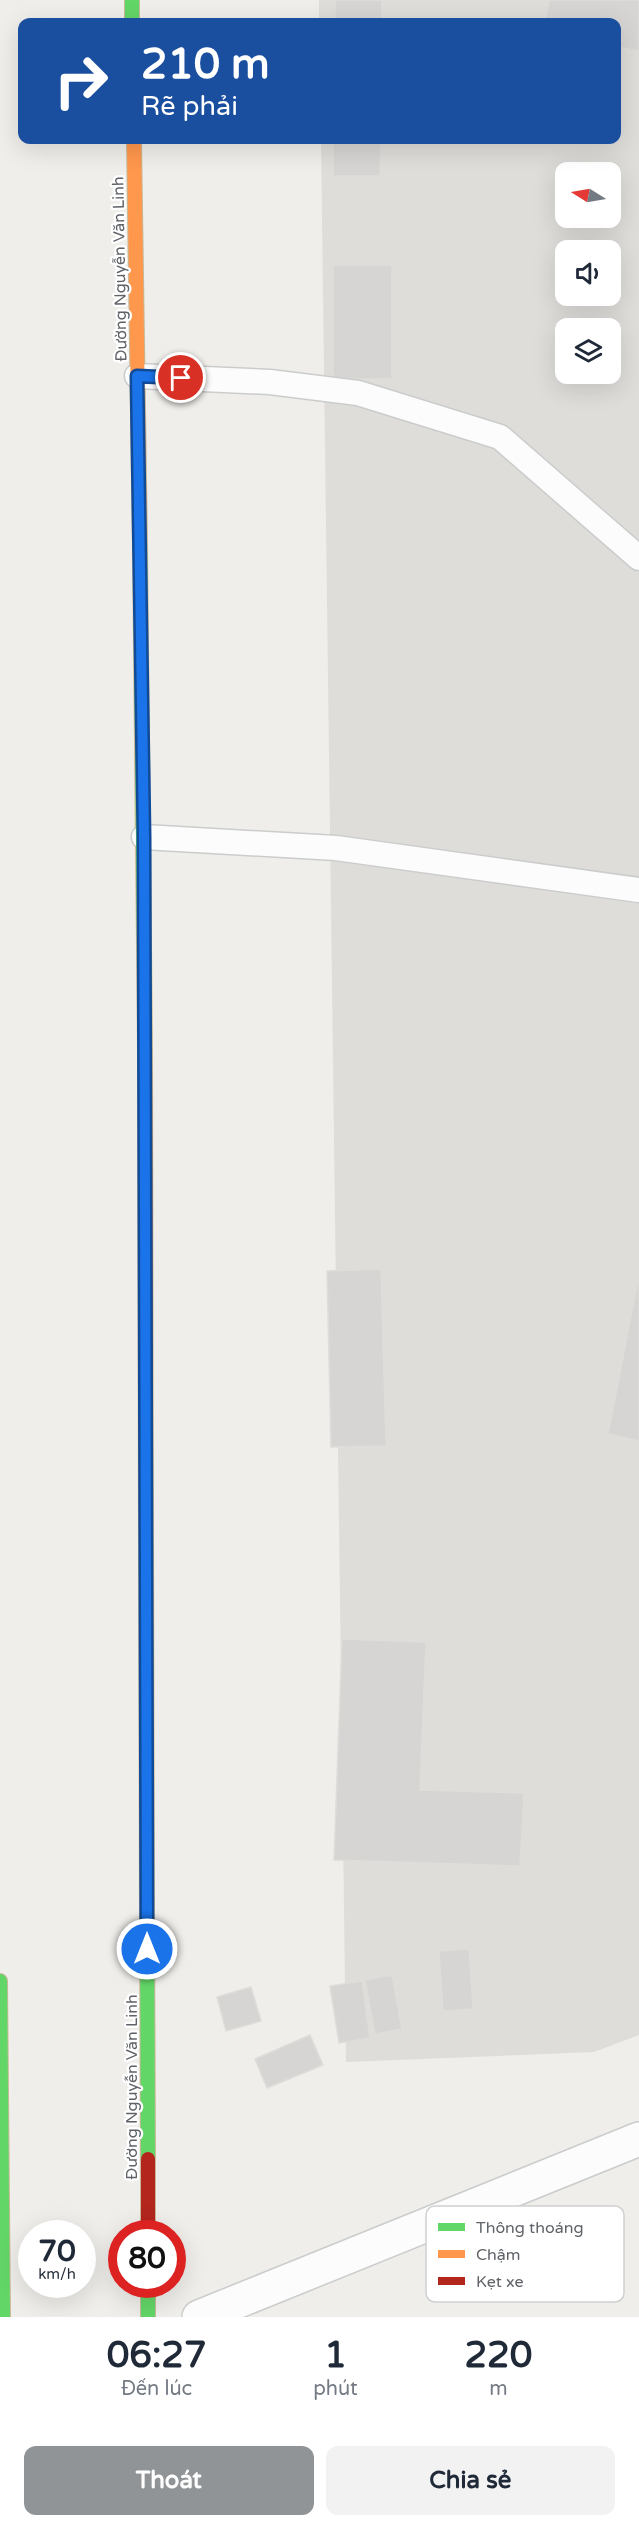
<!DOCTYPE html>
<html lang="vi">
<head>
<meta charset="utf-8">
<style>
	body { margin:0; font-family:"Varela Round",sans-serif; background:#f2f2f3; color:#1f2937; height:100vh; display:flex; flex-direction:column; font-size:22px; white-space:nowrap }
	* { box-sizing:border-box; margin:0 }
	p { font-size:20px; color:#747a83 }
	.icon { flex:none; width:33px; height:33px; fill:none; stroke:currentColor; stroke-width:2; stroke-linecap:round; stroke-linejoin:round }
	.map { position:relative; height:2317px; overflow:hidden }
	.drawer { display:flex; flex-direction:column; background:#fff; flex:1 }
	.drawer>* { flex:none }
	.guide { position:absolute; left:18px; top:18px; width:603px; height:126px; border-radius:12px; box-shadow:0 6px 24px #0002; background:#1a4fa0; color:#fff; overflow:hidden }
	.needle { width:39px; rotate:281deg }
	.controls { position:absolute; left:555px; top:162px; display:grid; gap:12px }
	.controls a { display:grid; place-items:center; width:66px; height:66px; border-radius:12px; background:#fff; box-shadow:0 6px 24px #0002; font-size:30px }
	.speed { position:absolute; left:18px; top:2220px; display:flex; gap:12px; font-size:30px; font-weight:700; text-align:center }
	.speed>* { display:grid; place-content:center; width:78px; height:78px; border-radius:50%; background:#fff; box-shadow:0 6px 24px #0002; line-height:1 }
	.speed small { font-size:15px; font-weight:400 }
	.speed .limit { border:9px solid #d22; background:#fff; color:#111 }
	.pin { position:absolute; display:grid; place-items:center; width:51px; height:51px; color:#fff; margin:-26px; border:3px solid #fff; border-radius:50%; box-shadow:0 2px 6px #0007 }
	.me { position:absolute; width:66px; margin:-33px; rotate:0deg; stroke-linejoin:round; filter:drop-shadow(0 0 4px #0008) }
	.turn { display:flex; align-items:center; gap:21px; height:126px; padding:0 24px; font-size:27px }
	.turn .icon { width:78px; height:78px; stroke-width:2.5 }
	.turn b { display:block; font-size:42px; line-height:51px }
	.eta { display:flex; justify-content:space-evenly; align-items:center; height:102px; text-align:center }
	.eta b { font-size:36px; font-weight:700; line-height:42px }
	.primary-button { display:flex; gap:12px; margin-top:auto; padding:12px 24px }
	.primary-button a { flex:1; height:69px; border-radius:12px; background:#919496; color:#fff; font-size:24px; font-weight:700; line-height:69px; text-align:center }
	.primary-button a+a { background:#f2f2f3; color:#1f2937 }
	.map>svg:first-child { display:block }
	.industrial { fill:#dfddda; fill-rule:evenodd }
	.building { fill:#d6d5d3; stroke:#deddd9; stroke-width:1.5 }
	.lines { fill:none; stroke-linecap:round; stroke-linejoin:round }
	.lane-casing { stroke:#cbcccc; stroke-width:27 }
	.street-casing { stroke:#cbcccc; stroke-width:36 }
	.fast-casing { stroke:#c8b996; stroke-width:16 }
	.slow-casing { stroke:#c8b996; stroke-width:16 }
	.jam-casing { stroke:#c8b996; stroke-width:16 }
	.lane { stroke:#fdfcfc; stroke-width:24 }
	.street { stroke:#fdfcfc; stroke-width:33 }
	.fast { stroke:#63d668; stroke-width:14 }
	.slow { stroke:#ff974d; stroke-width:14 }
	.jam { stroke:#b3261e; stroke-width:14 }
	.route-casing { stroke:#114b97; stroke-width:15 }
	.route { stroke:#1a73e8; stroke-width:10 }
	.labels { text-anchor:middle; stroke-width:4.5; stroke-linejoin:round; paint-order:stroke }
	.street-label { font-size:16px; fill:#5f6368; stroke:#fff }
	.key { fill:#fff; stroke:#cfd0d2; stroke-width:1.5 }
	.key-label { font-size:16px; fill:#5f6368 }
</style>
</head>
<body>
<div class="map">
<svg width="639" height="2317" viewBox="0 0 639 2317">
	<rect width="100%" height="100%" fill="#efeeea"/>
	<path class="industrial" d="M319,0H639V2035L594,2052L346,2062L321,140H616V22H319ZM566,172H610V218H566ZM566,250H610V296H566ZM566,328H610V374H566Z"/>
	<g class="building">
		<rect x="335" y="0" width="47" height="22"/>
		<polygon points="549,0 639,0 639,51 616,47 616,22 545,22"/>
		<polygon points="333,140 381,140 380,176 333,176"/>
		<rect x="333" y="265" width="59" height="114"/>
		<polygon points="381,1269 386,1446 331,1447 327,1271"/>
		<polygon points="639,1275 639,1441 608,1434"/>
		<polygon points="342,1639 426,1642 420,1790 524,1793 520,1866 334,1860"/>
		<polygon points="469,1949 473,2009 443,2011 439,1951"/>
		<polygon points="392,1975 402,2029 375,2034 365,1980"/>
		<polygon points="362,1981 370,2038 339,2043 330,1986"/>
		<polygon points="251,1987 261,2021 226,2031 217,1997"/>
		<polygon points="310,2035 323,2065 267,2088 255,2059"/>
	</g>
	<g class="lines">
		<g class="lane-casing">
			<g id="lane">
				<polyline points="137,376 270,382 358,393 500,437 639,558"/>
				<polyline points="144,837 336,848 639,890"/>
			</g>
		</g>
		<g class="street-casing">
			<polyline id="street" points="199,2317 639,2139"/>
		</g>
		<g class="fast-casing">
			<g id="fast">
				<polyline points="132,0 132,22"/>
				<polyline points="140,545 145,1045"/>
				<polyline points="147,1920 148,2159"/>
				<polyline points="0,1981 3,2317"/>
				<polyline points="148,2284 148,2317"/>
			</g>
		</g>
		<g class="slow-casing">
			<g id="slow">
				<polyline points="134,140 140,545"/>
				<polyline points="146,1544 147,1920"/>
			</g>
		</g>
		<g class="jam-casing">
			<g id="jam">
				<polyline points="145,1045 146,1544"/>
				<polyline points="148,2159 148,2234"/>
			</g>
		</g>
		<use href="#lane" class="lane"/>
		<use href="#street" class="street"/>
		<use href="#fast" class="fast"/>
		<use href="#slow" class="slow"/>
		<use href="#jam" class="jam"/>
	</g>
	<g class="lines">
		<g class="route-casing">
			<polyline id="route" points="147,1949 144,837 137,376 181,378"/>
		</g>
		<use href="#route" class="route"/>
	</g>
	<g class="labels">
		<g class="street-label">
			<text transform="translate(119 269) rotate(-91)" y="6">Đường Nguyễn Văn Linh</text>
			<text transform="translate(131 2087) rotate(-90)" y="6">Đường Nguyễn Văn Linh</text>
		</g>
	</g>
	<rect x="426" y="2206" width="198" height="96" rx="9" class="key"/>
	<rect x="438" y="2223" width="27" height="8" fill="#63d668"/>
	<rect x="438" y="2250" width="27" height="8" fill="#ff974d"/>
	<rect x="438" y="2277" width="27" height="8" fill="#b3261e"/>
	<g class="key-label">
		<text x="476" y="2233">Thông thoáng</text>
		<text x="476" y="2260">Chậm</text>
		<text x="476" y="2287">Kẹt xe</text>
	</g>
</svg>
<div class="controls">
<a><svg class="needle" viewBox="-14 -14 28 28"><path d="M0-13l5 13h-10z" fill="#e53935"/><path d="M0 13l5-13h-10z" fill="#747a83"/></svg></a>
<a><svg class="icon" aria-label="sound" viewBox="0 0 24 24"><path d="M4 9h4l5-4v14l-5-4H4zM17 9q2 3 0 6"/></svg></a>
<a><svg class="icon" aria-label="layers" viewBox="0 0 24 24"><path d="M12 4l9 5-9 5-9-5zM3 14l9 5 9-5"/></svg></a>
</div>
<div class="speed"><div>70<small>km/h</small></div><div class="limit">80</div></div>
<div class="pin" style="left:181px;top:378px;background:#d93025"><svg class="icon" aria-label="arrive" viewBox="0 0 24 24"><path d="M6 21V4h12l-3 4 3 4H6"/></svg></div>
<svg class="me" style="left:147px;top:1949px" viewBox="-20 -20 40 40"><circle r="17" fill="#1a73e8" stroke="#fff" stroke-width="3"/><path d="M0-11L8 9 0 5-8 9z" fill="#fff"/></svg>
<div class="guide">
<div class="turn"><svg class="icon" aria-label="right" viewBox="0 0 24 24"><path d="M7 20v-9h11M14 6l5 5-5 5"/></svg><div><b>210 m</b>Rẽ phải</div></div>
</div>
</div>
<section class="drawer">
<div class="eta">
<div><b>06:27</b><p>Đến lúc</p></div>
<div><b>1</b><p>phút</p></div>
<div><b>220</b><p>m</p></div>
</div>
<div class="primary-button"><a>Thoát</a><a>Chia sẻ</a></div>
</section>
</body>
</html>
